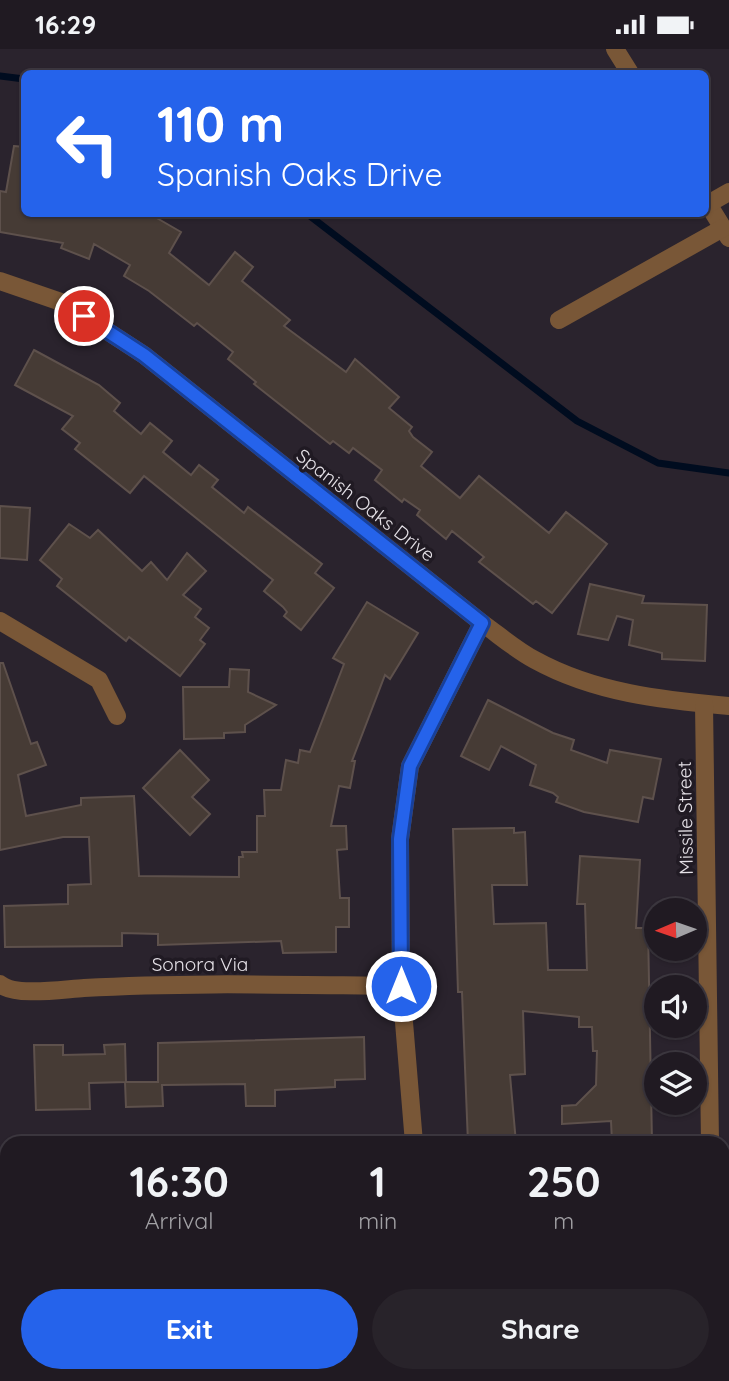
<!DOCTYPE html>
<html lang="en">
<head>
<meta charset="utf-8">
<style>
	body { margin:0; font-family:Quicksand,sans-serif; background:#28232a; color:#f1f3f6; height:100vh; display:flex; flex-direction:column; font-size:26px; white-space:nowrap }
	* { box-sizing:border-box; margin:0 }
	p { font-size:23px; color:#a2a1a5 }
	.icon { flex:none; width:38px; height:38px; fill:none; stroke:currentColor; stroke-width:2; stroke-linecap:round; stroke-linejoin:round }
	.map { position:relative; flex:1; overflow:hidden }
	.sheet { position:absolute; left:0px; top:1087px; width:730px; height:247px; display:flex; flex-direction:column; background:#201a22; border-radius:21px 21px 0 0; box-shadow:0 2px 5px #0004,0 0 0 2px #3d3840 }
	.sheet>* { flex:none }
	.top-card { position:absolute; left:21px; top:21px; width:688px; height:147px; border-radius:10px; box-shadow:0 2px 5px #0004,0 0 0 2px #3d3840; background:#2563eb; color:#fff; overflow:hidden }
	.needle { width:46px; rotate:268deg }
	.tools { position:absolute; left:644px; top:849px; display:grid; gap:14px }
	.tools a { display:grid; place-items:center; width:63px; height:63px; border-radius:50%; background:#201a22; box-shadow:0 2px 5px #0004,0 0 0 2px #3d3840; font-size:35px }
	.pin { position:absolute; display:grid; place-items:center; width:60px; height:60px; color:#fff; margin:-30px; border:4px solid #fff; border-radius:50%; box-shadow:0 2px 7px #0007 }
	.me { position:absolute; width:77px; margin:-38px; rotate:0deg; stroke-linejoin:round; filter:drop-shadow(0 0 5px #0008) }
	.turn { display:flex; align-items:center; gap:24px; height:147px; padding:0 21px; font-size:32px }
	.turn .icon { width:91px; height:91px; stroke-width:2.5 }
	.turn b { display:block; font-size:49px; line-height:60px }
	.eta { display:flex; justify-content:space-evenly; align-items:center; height:119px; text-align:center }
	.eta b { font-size:42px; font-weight:800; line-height:49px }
	.action { display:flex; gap:14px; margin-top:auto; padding:14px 21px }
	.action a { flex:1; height:80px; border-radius:42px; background:#2563eb; color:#fff; font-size:28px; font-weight:800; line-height:80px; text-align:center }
	.action a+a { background:#28232a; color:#f1f3f6 }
	.status { display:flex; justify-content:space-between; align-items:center; height:49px; padding:0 35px; background:#201a22; direction:ltr }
	.status svg { height:19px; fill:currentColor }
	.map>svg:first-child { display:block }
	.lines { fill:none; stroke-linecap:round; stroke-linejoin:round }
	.stream { stroke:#000c1f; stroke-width:7 }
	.building { fill:#463b35; stroke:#5e514c; stroke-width:2 }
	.minor { stroke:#795737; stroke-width:18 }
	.route-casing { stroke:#184099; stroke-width:18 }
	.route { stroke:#2563eb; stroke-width:12 }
	.labels { text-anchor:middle; stroke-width:7; stroke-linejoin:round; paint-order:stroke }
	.street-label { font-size:19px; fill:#e6e2e8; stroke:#201a23 }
</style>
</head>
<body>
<div class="status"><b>16:29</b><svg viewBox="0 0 49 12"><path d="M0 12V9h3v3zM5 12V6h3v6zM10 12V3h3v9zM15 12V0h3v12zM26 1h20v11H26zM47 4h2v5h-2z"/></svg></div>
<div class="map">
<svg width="729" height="1332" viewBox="0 0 729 1332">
	<rect width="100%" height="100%" fill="#2a232d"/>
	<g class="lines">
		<g class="stream">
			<polyline points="0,27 24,30"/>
			<polyline points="306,164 577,372 658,414 729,424"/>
		</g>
	</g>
	<g class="building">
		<polygon points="14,97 24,98 24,164 148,164 181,183 169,204 209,236 235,203 253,218 242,232 290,271 284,277 346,323 355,310 399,348 389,359 412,378 409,382 413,388 432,403 421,417 460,449 479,427 549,484 566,463 607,495 552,564 536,552 533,555 479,513 484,508 452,482 446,490 417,466 420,461 404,450 402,453 375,431 382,421 353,399 349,404 333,392 330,395 254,335 256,333 228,310 233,303 197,274 194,277 149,242 124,227 130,216 94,195 89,210 61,199 63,194 0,183 0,142 6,143"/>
		<polygon points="34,301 99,336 120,354 114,362 141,385 150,374 172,392 163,403 191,426 199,416 218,431 212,438 244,464 248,458 322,515 315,524 334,539 301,581 284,567 287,563 283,558 264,542 273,531 144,427 130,444 75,400 80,394 62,380 73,367 15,336"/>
		<polygon points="0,457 30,459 27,511 0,509"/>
		<polygon points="69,475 90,489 98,481 142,522 151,513 167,531 187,504 206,522 183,546 201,560 195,568 209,579 200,591 205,595 180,627 129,588 126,592 57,537 62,530 40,511"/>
		<polygon points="590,535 644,547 642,554 707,556 705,612 662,610 662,604 629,596 633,571 617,567 608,591 578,585"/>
		<polygon points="367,553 418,584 390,630 385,626 352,712 355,712 350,739 339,737 331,777 346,777 347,800 337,801 340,849 349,849 349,878 336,878 336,903 283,904 281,892 158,896 158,885 122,884 122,897 5,898 4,857 68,855 68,836 91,835 89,788 63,788 0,801 0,614 3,614 31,695 37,693 46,716 18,726 26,767 81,756 81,749 134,747 139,827 239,828 239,808 243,808 242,803 257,803 257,767 265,767 264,741 281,741 286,711 298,714 300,701 310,703 344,615 333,609"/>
		<polygon points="230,620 249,621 248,643 276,656 245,676 245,683 224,684 224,689 184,690 183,638 229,638"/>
		<polygon points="488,651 553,684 574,691 571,701 607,714 610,701 661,710 653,750 643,748 638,773 584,763 556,753 558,748 553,744 530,736 536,716 501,697 489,721 461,707"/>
		<polygon points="180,701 209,731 192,748 210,765 190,786 143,739"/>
		<polygon points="514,779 514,784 525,783 527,836 492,836 494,875 546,874 548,921 587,921 585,855 577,855 580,807 640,811 636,879 648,879 652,1094 612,1094 611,1072 562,1075 562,1057 576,1056 596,1036 597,1002 593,1002 592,978 579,978 579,968 523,962 525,1025 510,1026 516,1094 468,1094 462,943 458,943 453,780"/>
		<polygon points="364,988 365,1030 335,1031 335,1038 275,1041 275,1057 246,1057 245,1035 162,1036 163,1057 126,1058 125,1033 158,1033 158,994"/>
		<polygon points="125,995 126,1033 89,1034 90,1060 36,1061 34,996 63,996 63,1006 105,1005 104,996"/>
	</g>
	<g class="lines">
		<g class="minor">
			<polyline points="615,0 630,24"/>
			<polyline points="705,150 729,189"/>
			<polyline points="708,155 729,143"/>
			<path d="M0,232L64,254L144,306L482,574C499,586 516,601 535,611C595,644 662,651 729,657"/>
			<polyline points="559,271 723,179"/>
			<polyline points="0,572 99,631 117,667"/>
			<polyline points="704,655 710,1094"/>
			<path d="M0,935C15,948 64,940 84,939C189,933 295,936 401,937"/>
			<polyline points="414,1094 401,937 400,790 410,717 482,574"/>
			<polyline points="417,1326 417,1332"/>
			<polyline points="712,1326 713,1332"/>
		</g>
	</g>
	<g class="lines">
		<g class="route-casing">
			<polyline id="route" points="84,267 144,306 482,574 410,717 400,790 401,937"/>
		</g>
		<use href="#route" class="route"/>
	</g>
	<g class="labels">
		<g class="street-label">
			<text transform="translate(366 456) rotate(38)" y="7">Spanish Oaks Drive</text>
			<text transform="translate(685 769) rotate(-91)" y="7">Missile Street</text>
			<text x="200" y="922">Sonora Via</text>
		</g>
	</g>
</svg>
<div class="tools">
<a><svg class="needle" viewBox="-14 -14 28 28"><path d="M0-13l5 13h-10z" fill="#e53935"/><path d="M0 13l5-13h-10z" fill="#a2a1a5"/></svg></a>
<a><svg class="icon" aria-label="sound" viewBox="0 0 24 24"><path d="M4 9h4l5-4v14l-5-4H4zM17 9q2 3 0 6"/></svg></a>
<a><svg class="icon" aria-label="layers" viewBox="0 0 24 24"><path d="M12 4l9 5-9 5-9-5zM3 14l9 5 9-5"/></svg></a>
</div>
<div class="pin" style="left:84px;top:267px;background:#d93025"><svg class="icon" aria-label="arrive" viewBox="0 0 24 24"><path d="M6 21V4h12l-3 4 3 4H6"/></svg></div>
<svg class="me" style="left:401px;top:937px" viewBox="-20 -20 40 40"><circle r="17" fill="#2563eb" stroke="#fff" stroke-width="3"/><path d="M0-11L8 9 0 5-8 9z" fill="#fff"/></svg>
<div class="top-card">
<div class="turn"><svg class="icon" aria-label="left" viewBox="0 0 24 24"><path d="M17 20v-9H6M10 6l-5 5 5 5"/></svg><div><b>110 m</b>Spanish Oaks Drive</div></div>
</div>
<section class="sheet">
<div class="eta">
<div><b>16:30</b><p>Arrival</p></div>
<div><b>1</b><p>min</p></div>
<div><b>250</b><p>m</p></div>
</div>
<div class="action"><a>Exit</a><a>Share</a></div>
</section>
</div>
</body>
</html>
